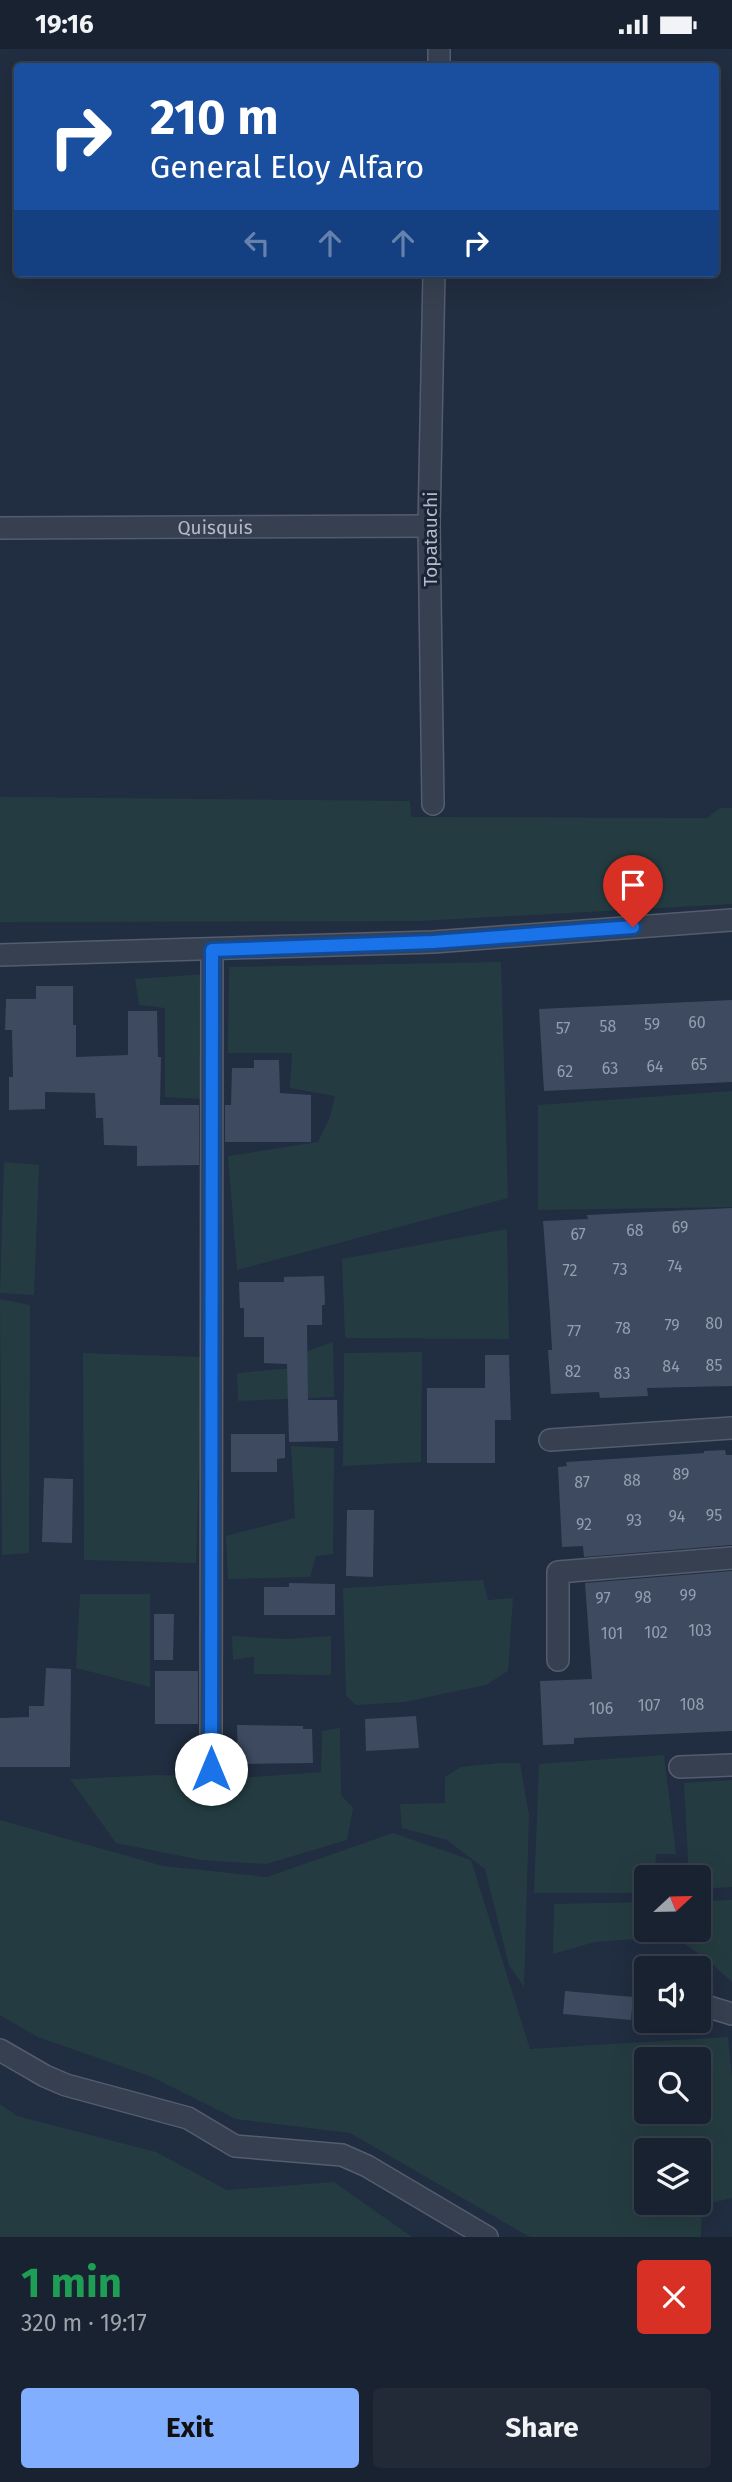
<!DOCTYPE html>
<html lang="en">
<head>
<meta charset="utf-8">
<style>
	body { margin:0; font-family:"Fira Sans",sans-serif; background:#222a38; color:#f1f3f6; height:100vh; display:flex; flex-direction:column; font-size:26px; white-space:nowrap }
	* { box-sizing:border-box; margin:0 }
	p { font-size:23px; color:#9fa4ab }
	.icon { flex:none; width:38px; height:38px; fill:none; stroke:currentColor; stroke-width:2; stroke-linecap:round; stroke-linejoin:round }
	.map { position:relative; height:2188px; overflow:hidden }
	.drawer { display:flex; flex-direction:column; background:#192230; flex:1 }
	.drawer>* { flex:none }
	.hud { position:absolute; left:14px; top:14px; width:705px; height:214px; border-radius:7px; box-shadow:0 7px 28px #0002,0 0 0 2px #373f4c; background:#1a4fa0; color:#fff; overflow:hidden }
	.needle { width:46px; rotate:68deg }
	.buttons { position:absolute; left:634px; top:1816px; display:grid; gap:14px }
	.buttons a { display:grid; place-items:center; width:77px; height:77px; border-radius:7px; background:#192230; box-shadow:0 7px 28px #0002,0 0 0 2px #373f4c; font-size:35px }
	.pin { position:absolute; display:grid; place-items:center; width:60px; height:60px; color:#fff; margin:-72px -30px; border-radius:50% 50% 50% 0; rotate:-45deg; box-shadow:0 0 7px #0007 }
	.pin .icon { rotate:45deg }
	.me { position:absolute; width:77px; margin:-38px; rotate:0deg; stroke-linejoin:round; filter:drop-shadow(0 0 5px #0008) }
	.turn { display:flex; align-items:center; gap:24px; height:147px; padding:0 21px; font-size:32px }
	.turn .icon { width:91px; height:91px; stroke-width:2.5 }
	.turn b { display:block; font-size:49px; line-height:60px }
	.lanes { display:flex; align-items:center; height:66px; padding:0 21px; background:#0003; justify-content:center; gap:35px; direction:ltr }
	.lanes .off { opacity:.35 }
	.round { display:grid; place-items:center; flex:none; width:74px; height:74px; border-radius:7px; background:#222a38 }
	.headline { display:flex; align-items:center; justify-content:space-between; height:119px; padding:0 21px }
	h1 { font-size:42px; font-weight:700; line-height:52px; color:#1e9e55 }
	.button { display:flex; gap:14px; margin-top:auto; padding:14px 21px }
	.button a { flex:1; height:80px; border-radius:7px; background:#82aeff; color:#111; font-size:28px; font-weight:700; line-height:80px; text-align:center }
	.button a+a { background:#222a38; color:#f1f3f6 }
	.status { display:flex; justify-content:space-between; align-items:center; height:49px; padding:0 35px; background:#192230; direction:ltr }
	.status svg { height:19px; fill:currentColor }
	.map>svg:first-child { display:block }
	.green { fill:#243c41; fill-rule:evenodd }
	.building { fill:#3d4a60 }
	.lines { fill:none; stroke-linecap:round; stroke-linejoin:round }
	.street-casing { stroke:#545d6e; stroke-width:24 }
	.street { stroke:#364050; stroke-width:21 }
	.route-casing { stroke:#114b97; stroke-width:18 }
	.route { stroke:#1a73e8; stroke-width:12 }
	.labels { text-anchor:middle; stroke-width:6; stroke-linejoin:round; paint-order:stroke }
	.number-label { font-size:16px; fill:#959eb0 }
	.street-label { font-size:19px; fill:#b2bacb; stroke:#1b2535 }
</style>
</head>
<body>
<div class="status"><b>19:16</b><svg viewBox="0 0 49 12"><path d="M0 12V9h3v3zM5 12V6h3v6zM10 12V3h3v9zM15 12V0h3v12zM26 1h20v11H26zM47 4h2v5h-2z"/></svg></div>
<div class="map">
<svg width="732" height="2188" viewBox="0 0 732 2188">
	<rect width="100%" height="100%" fill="#212d40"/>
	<g class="green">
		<polygon points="0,748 410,752 411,768 707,769 720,759 732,759 732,855 419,872 0,873"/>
		<polygon points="501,913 508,1149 237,1221 228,1107 318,1093 330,1068 335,1047 290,1039 292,1004 228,1004 229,918"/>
		<polygon points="205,925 203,1050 165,1048 165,959 139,956 135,930"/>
		<polygon points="732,1042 732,1158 538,1161 538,1056"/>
		<polygon points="4,1113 39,1116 34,1246 0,1244"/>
		<polygon points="507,1180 509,1290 345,1289 342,1210"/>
		<polygon points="0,1250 30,1256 29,1504 2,1506"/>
		<polygon points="333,1293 334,1348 238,1352 237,1324 304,1318 308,1302"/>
		<polygon points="422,1303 421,1413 343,1417 344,1304"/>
		<polygon points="83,1304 202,1308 196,1514 84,1511"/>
		<polygon points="291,1397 334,1399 333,1505 316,1507 310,1528 228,1530 226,1487 295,1469"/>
		<polygon points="483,1531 488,1551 513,1549 508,1622 486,1636 404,1653 356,1656 346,1647 343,1539"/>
		<polygon points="80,1545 150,1545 150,1638 76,1619"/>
		<polygon points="232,1587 286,1590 331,1587 331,1626 254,1625 254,1608 233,1611"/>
		<polygon points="340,1679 341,1746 353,1759 347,1791 266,1815 201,1811 116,1794 70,1730 159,1726 239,1729 321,1723 322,1682"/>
		<polygon points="664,1706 676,1805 656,1805 655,1829 646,1829 646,1844 534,1844 539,1715"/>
		<polygon points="499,1714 520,1714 529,1766 524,1938 509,1916 485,1820 447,1791 402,1779 400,1755 445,1754 445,1728 461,1718"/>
		<polygon points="732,1731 732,1838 698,1840 698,1829 689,1829 684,1734"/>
		<path d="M0,1771L163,1817L267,1828L393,1784L471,1811L530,2000L728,1988L732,2028V2149L702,2156L701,2188H530L350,2084L236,2070L152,2028L38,1988L0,1966ZM646,2011H698V2063H646ZM646,2102H698V2154H646Z"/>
		<polygon points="732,1851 732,1933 709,1912 685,1895 636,1890 595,1893 553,1905 554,1855 646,1853 646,1881 698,1881 698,1852"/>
		<polygon points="0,2055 17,2067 156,2103 227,2141 334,2133 412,2188 0,2188"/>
	</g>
	<g class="building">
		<polygon points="36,937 73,937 73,976 76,976 76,1008 128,1006 128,962 157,962 158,1008 161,1008 160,1056 199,1056 199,1116 137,1117 137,1097 104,1096 103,1069 96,1069 95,1044 45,1043 45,1060 9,1061 9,1028 13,1028 12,981 5,981 6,950 36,950"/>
		<polygon points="732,951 732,1033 544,1042 539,960"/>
		<polygon points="254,1011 279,1011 280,1044 311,1046 311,1093 225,1093 225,1056 231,1056 232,1019 254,1019"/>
		<polygon points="732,1159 732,1337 647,1339 648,1347 600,1349 599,1343 551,1345 548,1301 552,1301 550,1265 543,1172 588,1170 587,1166"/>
		<polygon points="324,1227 325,1256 322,1256 322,1276 307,1276 308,1351 337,1351 338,1392 289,1393 287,1315 264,1314 264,1288 244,1288 244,1259 240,1259 239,1233 284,1233 284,1228"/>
		<polygon points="485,1306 509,1306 511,1371 495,1371 495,1414 427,1414 427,1339 485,1339"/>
		<polygon points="231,1385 285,1385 285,1409 277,1410 277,1423 231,1423"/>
		<polygon points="725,1401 726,1406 732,1406 732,1496 584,1508 583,1497 562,1498 558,1418 567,1417 566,1413 704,1404 704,1402"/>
		<polygon points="44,1429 73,1430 72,1494 42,1493"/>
		<polygon points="347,1461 374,1461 373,1528 346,1527"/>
		<polygon points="732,1522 732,1682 574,1689 574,1695 543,1696 540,1632 592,1630 585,1534"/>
		<polygon points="289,1534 335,1535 335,1566 264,1566 264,1538 289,1538"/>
		<polygon points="154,1565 174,1565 173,1611 154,1611"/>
		<polygon points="46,1619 71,1620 70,1718 0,1718 0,1669 29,1668 29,1657 44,1657"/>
		<rect x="155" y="1622" width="43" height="53"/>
		<polygon points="416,1667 419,1699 366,1702 365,1670"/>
		<polygon points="237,1676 303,1677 303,1680 312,1680 313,1714 238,1715"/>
		<polygon points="565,1942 633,1948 631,1971 563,1965"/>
	</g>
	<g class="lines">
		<g class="street-casing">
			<g id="street">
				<polyline points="439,18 439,0"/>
				<path id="s1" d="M0,479L429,477"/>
				<polyline points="433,755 429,477 434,224"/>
				<polyline points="0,906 433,893 732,871"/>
				<polyline points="550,1391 732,1379"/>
				<polyline points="558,1611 558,1523 732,1509"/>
				<polyline points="680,1718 732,1716"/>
				<polyline points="211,1720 212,901"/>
				<polyline points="709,1958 732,1965"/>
				<polyline points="0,2001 45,2027 66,2036 188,2069 235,2097 342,2106 367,2117 487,2188"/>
			</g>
		</g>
		<use href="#street" class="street"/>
	</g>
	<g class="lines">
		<g class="route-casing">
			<polyline id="route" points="211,1720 212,901 433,893 633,878"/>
		</g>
		<use href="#route" class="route"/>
	</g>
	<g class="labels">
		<g class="number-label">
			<text x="697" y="979">60</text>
			<text x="652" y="981">59</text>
			<text x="608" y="983">58</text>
			<text x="563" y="985">57</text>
			<text x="699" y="1021">65</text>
			<text x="655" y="1023">64</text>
			<text x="610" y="1025">63</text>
			<text x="565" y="1028">62</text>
			<text x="680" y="1184">69</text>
			<text x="635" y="1187">68</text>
			<text x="578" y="1191">67</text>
			<text x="675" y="1223">74</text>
			<text x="620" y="1226">73</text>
			<text x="570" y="1227">72</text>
			<text x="714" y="1280">80</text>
			<text x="672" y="1282">79</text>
			<text x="623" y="1285">78</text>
			<text x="574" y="1288">77</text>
			<text x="714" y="1322">85</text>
			<text x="671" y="1323">84</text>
			<text x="573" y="1328">82</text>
			<text x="622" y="1330">83</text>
			<text x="681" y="1431">89</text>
			<text x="632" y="1437">88</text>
			<text x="582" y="1439">87</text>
			<text x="714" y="1472">95</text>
			<text x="677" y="1473">94</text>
			<text x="634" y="1477">93</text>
			<text x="584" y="1481">92</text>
			<text x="688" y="1552">99</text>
			<text x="643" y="1554">98</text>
			<text x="603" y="1555">97</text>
			<text x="700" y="1587">103</text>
			<text x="656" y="1589">102</text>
			<text x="612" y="1590">101</text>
			<text x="692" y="1661">108</text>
			<text x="649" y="1662">107</text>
			<text x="601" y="1665">106</text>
		</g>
		<g class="street-label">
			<text dy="7" stroke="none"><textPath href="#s1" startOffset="215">Quisquis</textPath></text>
			<text transform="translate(430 490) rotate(-90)" y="7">Topatauchi</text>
		</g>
	</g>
</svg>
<div class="buttons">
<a><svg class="needle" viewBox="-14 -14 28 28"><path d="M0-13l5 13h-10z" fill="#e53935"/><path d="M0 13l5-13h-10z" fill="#9fa4ab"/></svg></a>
<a><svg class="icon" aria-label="sound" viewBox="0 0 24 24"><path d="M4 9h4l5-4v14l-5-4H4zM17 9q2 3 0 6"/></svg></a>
<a><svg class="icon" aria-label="search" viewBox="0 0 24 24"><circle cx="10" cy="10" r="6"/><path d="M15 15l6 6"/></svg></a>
<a><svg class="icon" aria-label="layers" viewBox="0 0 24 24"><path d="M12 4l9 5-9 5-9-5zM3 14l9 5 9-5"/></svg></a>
</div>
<div class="pin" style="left:633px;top:878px;background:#d93025"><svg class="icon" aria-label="arrive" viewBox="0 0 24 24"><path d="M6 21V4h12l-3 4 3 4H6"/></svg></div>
<svg class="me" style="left:211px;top:1720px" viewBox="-20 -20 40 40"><circle r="19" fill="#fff"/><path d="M0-13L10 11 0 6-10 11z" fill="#1a73e8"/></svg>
<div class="hud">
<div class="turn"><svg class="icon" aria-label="right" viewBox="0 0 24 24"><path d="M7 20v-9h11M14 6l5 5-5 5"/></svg><div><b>210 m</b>General Eloy Alfaro</div></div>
<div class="lanes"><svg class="icon off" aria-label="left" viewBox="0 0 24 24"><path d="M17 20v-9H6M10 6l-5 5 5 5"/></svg><svg class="icon off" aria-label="ahead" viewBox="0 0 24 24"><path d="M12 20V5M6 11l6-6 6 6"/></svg><svg class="icon off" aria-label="ahead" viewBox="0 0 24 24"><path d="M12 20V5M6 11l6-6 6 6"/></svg><svg class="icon" aria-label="right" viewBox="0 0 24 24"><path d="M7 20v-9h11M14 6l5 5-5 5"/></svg></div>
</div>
</div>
<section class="drawer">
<div class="headline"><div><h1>1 min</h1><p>320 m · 19:17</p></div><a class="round" style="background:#d93025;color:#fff"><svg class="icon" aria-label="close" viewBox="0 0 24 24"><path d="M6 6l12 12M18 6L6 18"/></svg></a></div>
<div class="button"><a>Exit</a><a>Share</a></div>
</section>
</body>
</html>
